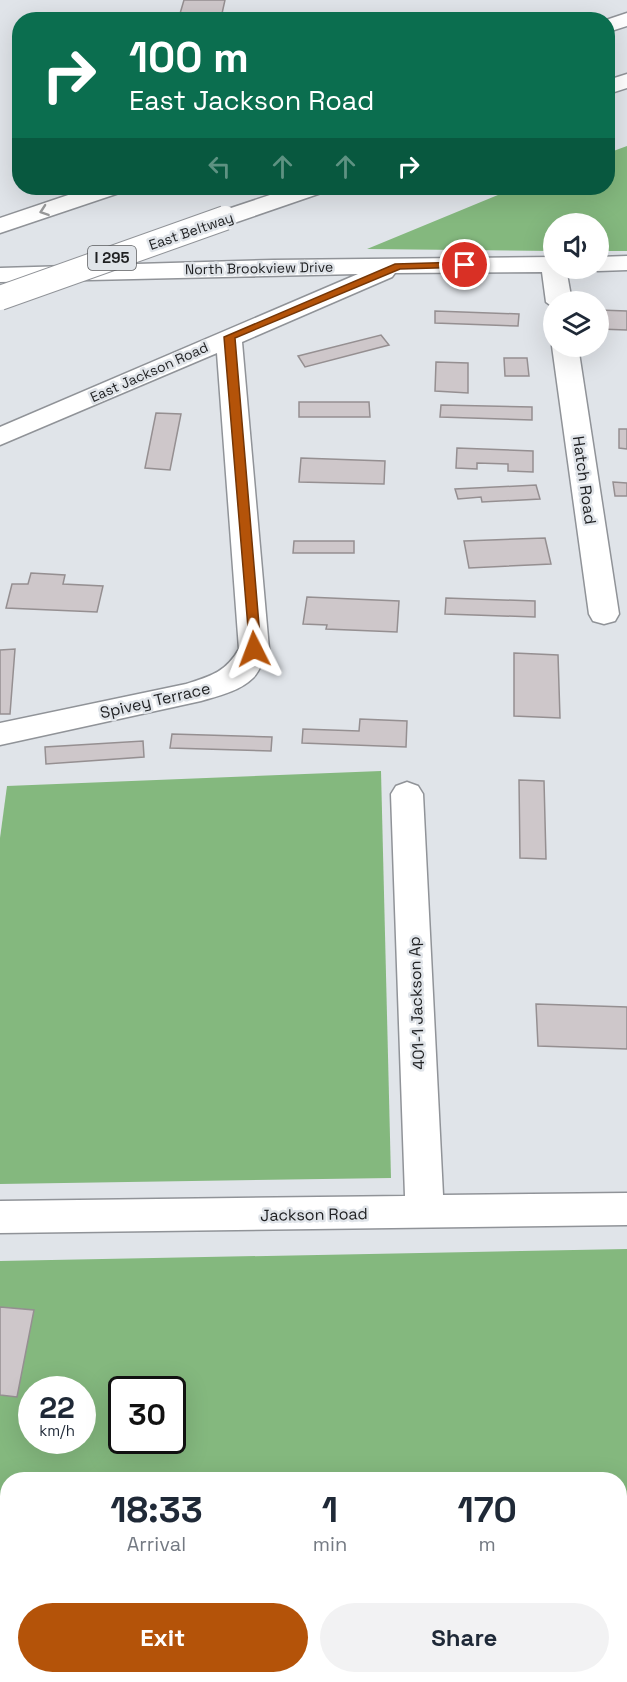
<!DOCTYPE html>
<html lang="en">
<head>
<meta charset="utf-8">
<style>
	body { margin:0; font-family:"Space Grotesk",sans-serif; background:#f2f2f3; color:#1f2937; height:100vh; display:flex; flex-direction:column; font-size:22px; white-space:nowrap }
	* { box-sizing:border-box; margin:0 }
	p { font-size:20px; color:#747a83 }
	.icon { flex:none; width:33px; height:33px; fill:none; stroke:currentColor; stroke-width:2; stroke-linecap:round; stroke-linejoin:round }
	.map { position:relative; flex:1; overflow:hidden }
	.side { position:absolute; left:0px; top:1472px; width:627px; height:212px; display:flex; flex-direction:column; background:#fff; border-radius:24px 24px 0 0; box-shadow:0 6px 24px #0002 }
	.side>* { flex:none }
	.guide { position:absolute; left:12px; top:12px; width:603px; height:183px; border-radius:24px; box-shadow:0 6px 24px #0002; background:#0b6e4f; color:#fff; overflow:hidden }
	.tools { position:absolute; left:543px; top:213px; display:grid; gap:12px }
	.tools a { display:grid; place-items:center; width:66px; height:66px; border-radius:50%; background:#fff; box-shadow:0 6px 24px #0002; font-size:30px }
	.speed { position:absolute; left:18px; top:1376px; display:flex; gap:12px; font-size:30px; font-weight:700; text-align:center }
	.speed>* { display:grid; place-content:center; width:78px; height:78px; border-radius:50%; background:#fff; box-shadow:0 6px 24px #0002; line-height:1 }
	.speed small { font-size:15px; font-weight:400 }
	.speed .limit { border:3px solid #111; border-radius:9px; background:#fff; color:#111 }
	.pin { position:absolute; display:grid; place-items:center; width:51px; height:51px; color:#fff; margin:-26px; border:3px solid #fff; border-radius:50%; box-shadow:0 2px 6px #0007 }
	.me { position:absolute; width:66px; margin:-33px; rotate:357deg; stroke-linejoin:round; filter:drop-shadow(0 0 4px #0008) }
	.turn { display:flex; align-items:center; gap:21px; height:126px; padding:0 18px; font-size:27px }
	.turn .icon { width:78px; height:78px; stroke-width:2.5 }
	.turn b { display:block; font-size:42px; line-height:51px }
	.lanes { display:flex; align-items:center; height:57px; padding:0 18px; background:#0003; justify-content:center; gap:30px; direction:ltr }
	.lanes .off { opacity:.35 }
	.eta { display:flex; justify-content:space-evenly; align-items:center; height:102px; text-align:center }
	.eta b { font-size:36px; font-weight:800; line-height:42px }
	.cta { display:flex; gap:12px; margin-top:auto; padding:12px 18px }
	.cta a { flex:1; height:69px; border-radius:36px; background:#b45309; color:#fff; font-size:24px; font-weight:800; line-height:69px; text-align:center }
	.cta a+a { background:#f2f2f3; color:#1f2937 }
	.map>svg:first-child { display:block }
	.forest { fill:#84b87e; fill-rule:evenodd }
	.building { fill:#cec7ca; stroke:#958f91; stroke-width:1.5 }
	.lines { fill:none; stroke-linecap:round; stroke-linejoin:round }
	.minor-casing { stroke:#909398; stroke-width:3 }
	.motorway-casing { stroke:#909398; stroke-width:3 }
	.minor { fill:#fff; fill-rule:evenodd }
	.motorway { fill:#fff; fill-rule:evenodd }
	.motorway-bridge-casing { stroke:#909398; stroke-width:26; stroke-linecap:butt }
	.motorway-bridge { stroke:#fff; stroke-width:24 }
	.oneway { stroke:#9a9b9c }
	.route { fill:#b45309; stroke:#753606; stroke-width:1.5 }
	.labels { text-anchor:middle; stroke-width:5; stroke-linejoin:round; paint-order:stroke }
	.far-street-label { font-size:14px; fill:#1f2022; stroke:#e0e4e9 }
	.shield { fill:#e0e4e9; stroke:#595b5e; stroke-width:1.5 }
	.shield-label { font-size:15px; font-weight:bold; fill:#1f2022 }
	.street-label { font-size:16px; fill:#1f2022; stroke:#e0e4e9 }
</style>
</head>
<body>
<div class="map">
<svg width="627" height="1682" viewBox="0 0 627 1682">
	<rect width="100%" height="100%" fill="#e0e4e9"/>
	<g class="forest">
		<polygon points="627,146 627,251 599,251 598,224 554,224 553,251 367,249 515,188 608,188 608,153"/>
		<polygon points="381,771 391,1178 0,1184 0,838 7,786"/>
		<path d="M627,1249V1682H66L67,1676H620V1479H8V1658H0V1261ZM32,1389H82V1440H32ZM122,1389H172V1440H122Z"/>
	</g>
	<g class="building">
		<polygon points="184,0 225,0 221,18 179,17"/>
		<polygon points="599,310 627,311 627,330 599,329"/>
		<polygon points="435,311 519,314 518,326 435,323"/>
		<polygon points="381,335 389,345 305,367 298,356"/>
		<polygon points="504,358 527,358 529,376 505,376"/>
		<polygon points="436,362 468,363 468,393 435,391"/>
		<polygon points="299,402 369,402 370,417 299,417"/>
		<polygon points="441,405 532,407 532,420 440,417"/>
		<polygon points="156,413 181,414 170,470 145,468"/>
		<polygon points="619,429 627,429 627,449 619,448"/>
		<polygon points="457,448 533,451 533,472 508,471 508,464 477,463 477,469 456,468"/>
		<polygon points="301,458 385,461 384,484 299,482"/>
		<polygon points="613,482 627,483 627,496 615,496"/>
		<polygon points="536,485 540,499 482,502 481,497 458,499 455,489"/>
		<polygon points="545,538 551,564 469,568 464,541"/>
		<polygon points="294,541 354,541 354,553 293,553"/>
		<polygon points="31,573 65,575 63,584 103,586 97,612 6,608 12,584 28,584"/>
		<polygon points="307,597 399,601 397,632 326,629 327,625 303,624"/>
		<polygon points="446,598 535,601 535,617 445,614"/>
		<polygon points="15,649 10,714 0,714 0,650"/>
		<polygon points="514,653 558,655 560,718 514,716"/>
		<polygon points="360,719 407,721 406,747 302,743 303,729 359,731"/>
		<polygon points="172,734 272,737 271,751 170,748"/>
		<polygon points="143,741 144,757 46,764 45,747"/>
		<polygon points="519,780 544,781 546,859 520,858"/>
		<polygon points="536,1004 627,1007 627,1049 538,1046"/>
		<polygon points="0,1307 34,1310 17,1397 0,1395"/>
	</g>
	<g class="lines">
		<g class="minor-casing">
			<g id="minor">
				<polygon points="627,256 627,270 598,271 589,268 598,268 598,257"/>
				<path d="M554,257V268H566L572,302H554V308L546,302L542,272L395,273L392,277L242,342L269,649C264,658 260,671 253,678C240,691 218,696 201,701L0,745V723L186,684C211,676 226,672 239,649L217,353L0,445V427L358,274L0,282V268L273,260Z"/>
				<polygon points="554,344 554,346 578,346 619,614 615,621 604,624 593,621 589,614 552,346"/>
				<polygon points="407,782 418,786 423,794 443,1195 627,1193 627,1225 0,1233 0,1201 405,1196 391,794 396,786"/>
			</g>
		</g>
		<g class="motorway-casing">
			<g id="motorway">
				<polygon points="627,13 627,26 608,32 606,20"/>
				<polygon points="627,74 627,88 608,94 608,80"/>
				<polygon points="89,188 123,188 119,193 0,233 0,218"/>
				<polygon points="291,188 325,188 321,193 234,223 225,225 216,223 213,218 216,213"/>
			</g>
		</g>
		<use href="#minor" class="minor"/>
		<use href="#motorway" class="motorway"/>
		<g class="motorway-bridge-casing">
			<polyline id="motorway-bridge" points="0,298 225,218"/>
		</g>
		<use href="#motorway-bridge" class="motorway-bridge"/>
	</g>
	<defs><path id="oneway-chevron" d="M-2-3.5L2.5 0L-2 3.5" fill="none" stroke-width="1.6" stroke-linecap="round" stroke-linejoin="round" transform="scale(1.5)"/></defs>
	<use class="oneway" href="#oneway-chevron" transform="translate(44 211) rotate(161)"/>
	<polygon class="route" points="465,262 469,263 469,267 400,269 235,338 261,649 259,652 250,652 224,337 395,264"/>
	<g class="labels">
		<g class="far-street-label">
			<text transform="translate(191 231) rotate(-19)" y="5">East Beltway</text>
			<text transform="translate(259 268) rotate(-1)" y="5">North Brookview Drive</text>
			<text transform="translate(149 372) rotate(-24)" y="5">East Jackson Road</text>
		</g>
		<rect class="shield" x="88" y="246" width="48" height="24" rx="4.5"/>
		<g class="shield-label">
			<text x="112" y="263">I 295</text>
		</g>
		<g class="street-label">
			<text transform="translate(585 480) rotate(82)" y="6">Hatch Road</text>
			<text transform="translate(155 700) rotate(-13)" y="6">Spivey Terrace</text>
			<text transform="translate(416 1003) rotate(-92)" y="6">401-1 Jackson Ap</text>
			<text transform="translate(314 1214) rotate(-1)" y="6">Jackson Road</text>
		</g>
	</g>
</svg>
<div class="tools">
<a><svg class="icon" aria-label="sound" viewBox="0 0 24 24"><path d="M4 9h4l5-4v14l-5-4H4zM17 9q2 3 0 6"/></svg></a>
<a><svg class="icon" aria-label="layers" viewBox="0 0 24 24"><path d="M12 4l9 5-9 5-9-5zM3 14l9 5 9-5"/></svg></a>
</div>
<div class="speed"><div>22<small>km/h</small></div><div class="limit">30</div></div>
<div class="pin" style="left:465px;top:265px;background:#d93025"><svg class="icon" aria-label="arrive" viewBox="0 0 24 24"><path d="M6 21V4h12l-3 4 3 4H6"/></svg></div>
<svg class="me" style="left:254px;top:649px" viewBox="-20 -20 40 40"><path d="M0-17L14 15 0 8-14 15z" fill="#b45309" stroke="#fff" stroke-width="4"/></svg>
<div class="guide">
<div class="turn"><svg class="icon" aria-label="right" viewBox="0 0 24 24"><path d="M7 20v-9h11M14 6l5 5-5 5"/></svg><div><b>100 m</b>East Jackson Road</div></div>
<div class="lanes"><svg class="icon off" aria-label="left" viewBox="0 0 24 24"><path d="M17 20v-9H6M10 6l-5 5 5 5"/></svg><svg class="icon off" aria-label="ahead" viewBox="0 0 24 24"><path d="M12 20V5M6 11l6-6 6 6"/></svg><svg class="icon off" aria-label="ahead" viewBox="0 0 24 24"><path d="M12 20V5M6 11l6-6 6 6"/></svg><svg class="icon" aria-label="right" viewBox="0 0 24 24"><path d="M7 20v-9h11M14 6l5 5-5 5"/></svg></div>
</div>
<section class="side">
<div class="eta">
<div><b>18:33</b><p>Arrival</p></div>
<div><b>1</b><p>min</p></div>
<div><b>170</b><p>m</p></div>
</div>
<div class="cta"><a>Exit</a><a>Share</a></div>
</section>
</div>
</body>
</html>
